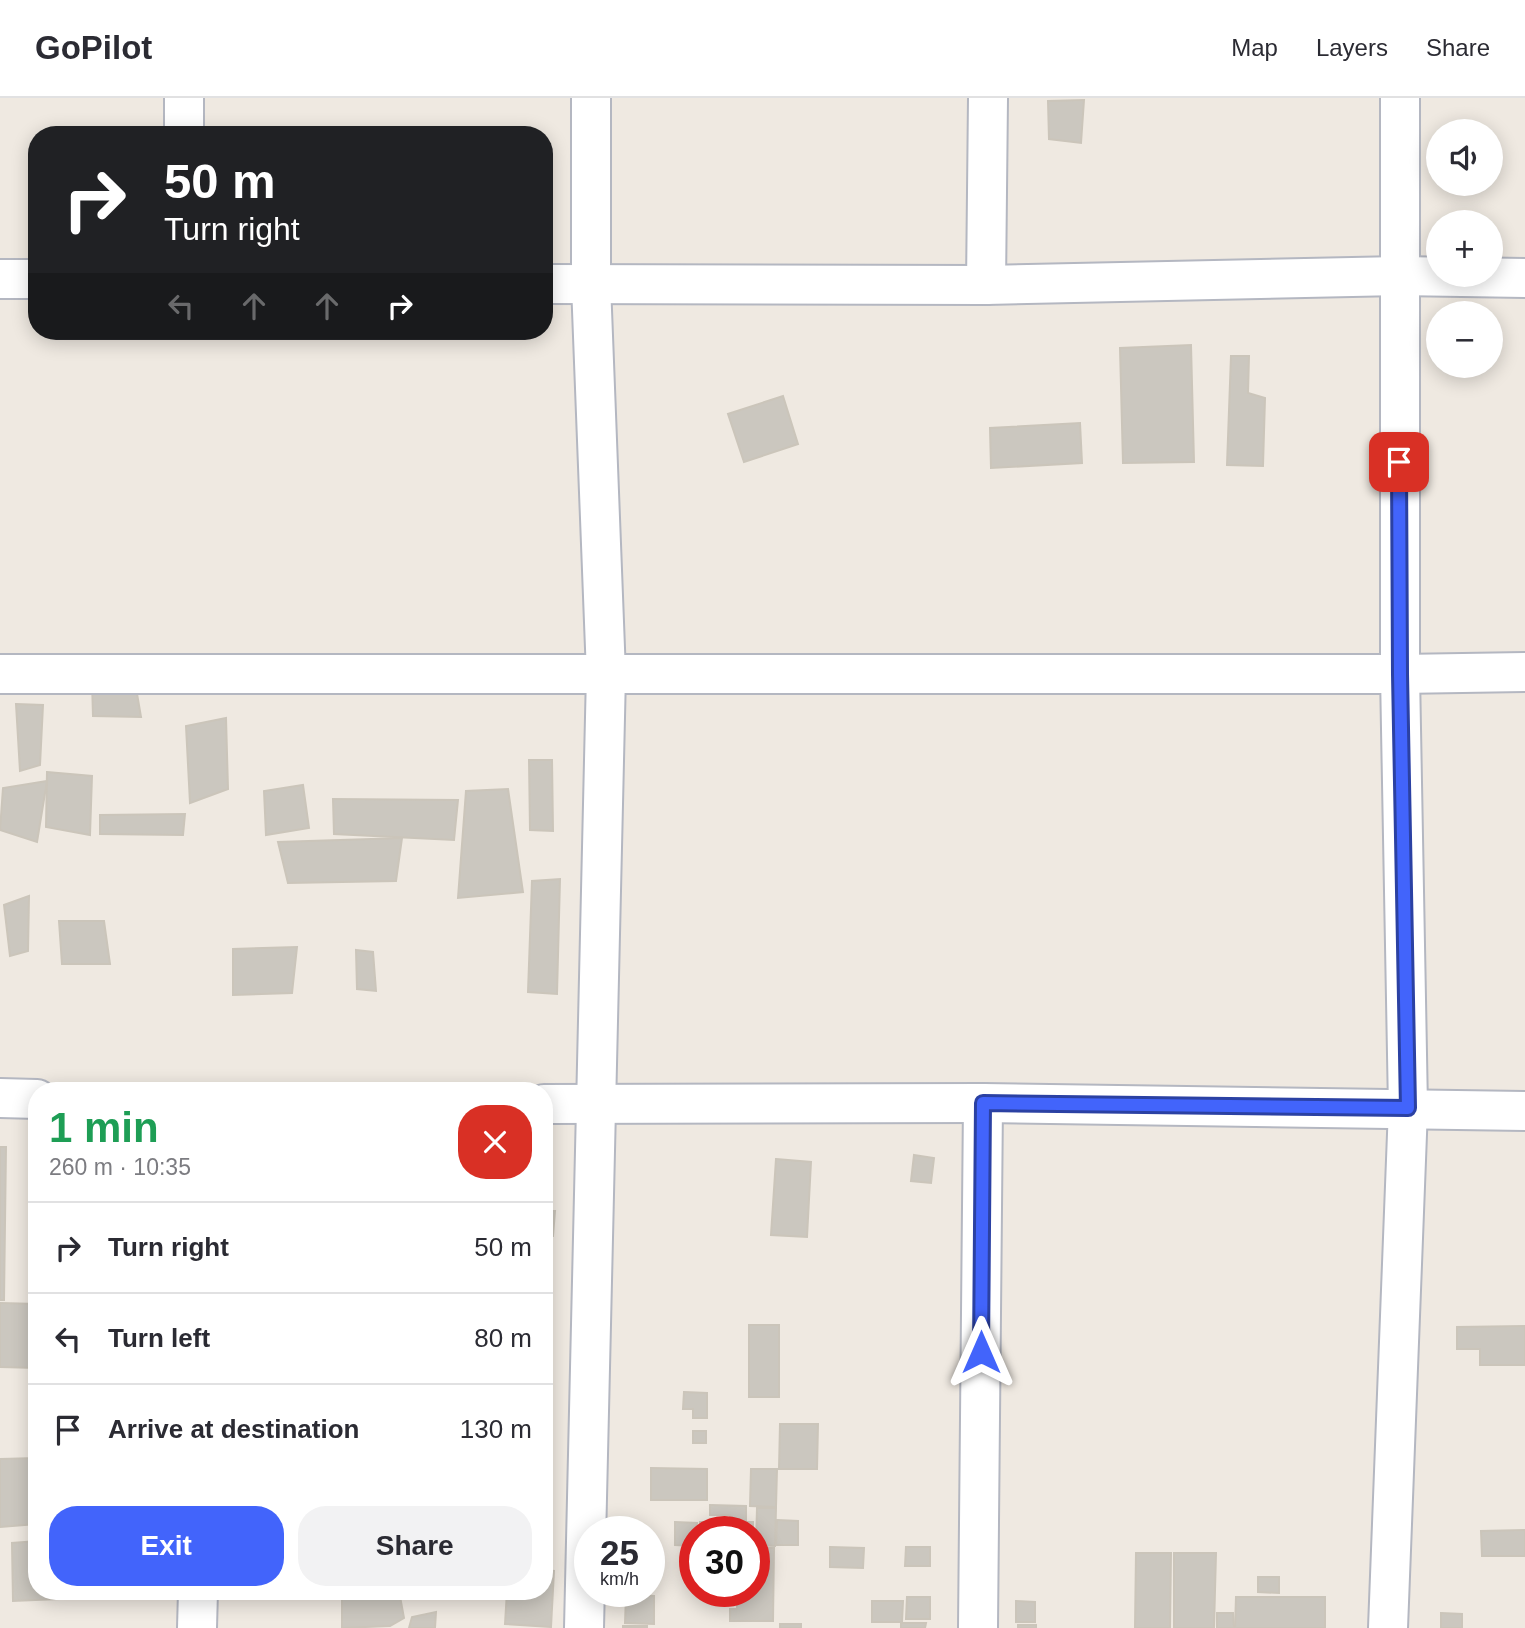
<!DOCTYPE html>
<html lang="en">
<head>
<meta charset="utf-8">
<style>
	body { margin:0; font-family:Helvetica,sans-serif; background:#f2f2f3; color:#2b2b33; height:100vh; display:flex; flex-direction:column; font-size:26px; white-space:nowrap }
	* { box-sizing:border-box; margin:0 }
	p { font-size:23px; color:#7c7c81 }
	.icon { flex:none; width:38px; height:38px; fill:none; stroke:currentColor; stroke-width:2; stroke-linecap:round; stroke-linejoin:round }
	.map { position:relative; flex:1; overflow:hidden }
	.details { position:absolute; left:28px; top:984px; width:525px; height:518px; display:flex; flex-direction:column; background:#fff; border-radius:28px; box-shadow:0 4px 18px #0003 }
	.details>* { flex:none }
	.banner { position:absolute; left:28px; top:28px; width:525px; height:214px; border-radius:28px; box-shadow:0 4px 18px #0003; background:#202124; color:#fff; overflow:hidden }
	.buttons { position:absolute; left:1426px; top:21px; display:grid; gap:14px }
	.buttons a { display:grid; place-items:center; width:77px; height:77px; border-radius:50%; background:#fff; box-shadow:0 4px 18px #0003; font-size:35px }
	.speed { position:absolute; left:574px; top:1418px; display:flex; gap:14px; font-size:35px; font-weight:700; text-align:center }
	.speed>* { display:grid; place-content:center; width:91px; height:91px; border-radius:50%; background:#fff; box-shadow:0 4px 18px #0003; line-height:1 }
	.speed small { font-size:18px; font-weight:400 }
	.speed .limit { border:10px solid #d22; background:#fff; color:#111 }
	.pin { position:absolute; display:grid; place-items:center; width:60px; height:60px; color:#fff; margin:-30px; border-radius:14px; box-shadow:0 4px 10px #0006 }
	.me { position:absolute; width:77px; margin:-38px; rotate:0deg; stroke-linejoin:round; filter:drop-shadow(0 0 5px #0008) }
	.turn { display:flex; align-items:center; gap:24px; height:147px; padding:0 21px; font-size:32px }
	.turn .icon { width:91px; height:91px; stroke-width:2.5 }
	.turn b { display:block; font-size:49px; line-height:60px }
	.lanes { display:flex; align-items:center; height:66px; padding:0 21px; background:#0003; justify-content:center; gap:35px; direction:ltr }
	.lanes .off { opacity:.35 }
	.round { display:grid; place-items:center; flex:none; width:74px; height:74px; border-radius:28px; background:#f2f2f3 }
	.headline { display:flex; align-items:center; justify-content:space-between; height:119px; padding:0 21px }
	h1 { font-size:42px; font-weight:700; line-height:52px; color:#1e9e55 }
	.primary-button { display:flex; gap:14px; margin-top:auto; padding:14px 21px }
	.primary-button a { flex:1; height:80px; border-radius:28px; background:#4264fb; color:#fff; font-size:28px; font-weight:700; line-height:80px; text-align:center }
	.primary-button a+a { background:#f2f2f3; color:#2b2b33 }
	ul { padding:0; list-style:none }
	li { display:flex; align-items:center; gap:21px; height:91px; padding:0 21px; border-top:2px solid #e1e1e2 }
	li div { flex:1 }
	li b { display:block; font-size:26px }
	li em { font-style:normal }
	header { display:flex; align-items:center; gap:42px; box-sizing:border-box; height:98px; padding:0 35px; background:#fff; border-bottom:2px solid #e1e1e2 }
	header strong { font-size:33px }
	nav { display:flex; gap:38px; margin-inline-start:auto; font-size:24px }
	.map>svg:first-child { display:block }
	.building { fill:#cbc7bf; stroke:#cbc5ba; stroke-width:2 }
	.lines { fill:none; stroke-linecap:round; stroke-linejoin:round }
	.minor-casing { stroke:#b4b7c1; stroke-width:42 }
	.minor { stroke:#fff; stroke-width:38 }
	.route-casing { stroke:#2b41a3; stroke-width:18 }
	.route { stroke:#4264fb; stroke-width:12 }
</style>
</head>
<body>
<header>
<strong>GoPilot</strong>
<nav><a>Map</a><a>Layers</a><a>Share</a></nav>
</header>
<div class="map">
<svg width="1525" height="1530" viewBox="0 0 1525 1530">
	<rect width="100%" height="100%" fill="#efe9e1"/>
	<g class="building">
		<polygon points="1084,2 1081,45 1049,41 1048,3"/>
		<polygon points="1191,247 1194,364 1123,365 1120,250"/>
		<polygon points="1231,258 1249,258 1248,295 1265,300 1263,368 1227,367"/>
		<polygon points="783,298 798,346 744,364 728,316"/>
		<polygon points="1080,325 1082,365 991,370 990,330"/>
		<polygon points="92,583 135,584 141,619 93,618"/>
		<polygon points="16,606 43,607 40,667 20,673"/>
		<polygon points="226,620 228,691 190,705 186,628"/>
		<polygon points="529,662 552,662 553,733 530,732"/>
		<polygon points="47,674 92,678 90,737 46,729"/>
		<polygon points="47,683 37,744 0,732 3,690"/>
		<polygon points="303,687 309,730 266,737 264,693"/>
		<polygon points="508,691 523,794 458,800 466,693"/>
		<polygon points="333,701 458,702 454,742 334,736"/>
		<polygon points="185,716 183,737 100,736 100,717"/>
		<polygon points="402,740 396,783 288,785 278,744"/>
		<polygon points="560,781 557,896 528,894 532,783"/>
		<polygon points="29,798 28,853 10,858 4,807"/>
		<polygon points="59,823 104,823 110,866 62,866"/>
		<polygon points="297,849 292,895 233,897 233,851"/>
		<polygon points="356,852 373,854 376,893 357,891"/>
		<polygon points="0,1049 6,1049 4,1202 0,1202"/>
		<polygon points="914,1057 934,1060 931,1085 911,1083"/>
		<polygon points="776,1061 811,1064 807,1139 771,1137"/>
		<polygon points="544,1113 555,1113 553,1138 544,1137"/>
		<polygon points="544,1193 552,1194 550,1218 544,1218"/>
		<polygon points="0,1205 37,1206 37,1270 0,1269"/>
		<rect x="749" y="1227" width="30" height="72"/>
		<polygon points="1525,1228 1525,1267 1480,1267 1480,1251 1457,1251 1457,1229"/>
		<polygon points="684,1294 707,1295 707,1320 693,1320 693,1311 683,1311"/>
		<polygon points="780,1326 818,1326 817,1371 779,1371"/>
		<rect x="693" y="1333" width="13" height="12"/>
		<polygon points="37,1360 36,1426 0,1429 0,1361"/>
		<polygon points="651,1370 707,1371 707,1402 651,1402"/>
		<polygon points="751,1371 777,1371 776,1409 750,1408"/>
		<polygon points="710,1407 746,1408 746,1422 730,1422 730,1417 710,1417"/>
		<polygon points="757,1410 776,1410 775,1448 756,1447"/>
		<polygon points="777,1422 798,1423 798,1447 776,1447"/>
		<polygon points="675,1424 697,1425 695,1448 675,1447"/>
		<rect x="700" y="1424" width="53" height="9"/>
		<polygon points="1525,1432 1525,1458 1482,1458 1481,1433"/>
		<polygon points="37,1443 37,1493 82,1493 82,1500 13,1503 12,1445"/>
		<polygon points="830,1449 864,1450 863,1470 830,1469"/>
		<polygon points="906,1449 930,1449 930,1468 905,1468"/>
		<polygon points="754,1450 774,1450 773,1523 730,1523 730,1511 737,1511 737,1493 754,1493"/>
		<polygon points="1136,1455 1171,1455 1170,1530 1135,1530"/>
		<polygon points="1174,1455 1216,1455 1214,1530 1174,1530"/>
		<polygon points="544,1472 554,1473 551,1529 505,1526 507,1493 544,1493"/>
		<polygon points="1258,1479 1279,1479 1279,1495 1258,1494"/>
		<polygon points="342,1493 399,1493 404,1520 390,1528 342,1530"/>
		<polygon points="626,1497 654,1498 654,1526 625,1525"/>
		<polygon points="907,1499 930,1499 930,1521 906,1521"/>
		<polygon points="1236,1499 1325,1499 1325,1530 1235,1530"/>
		<polygon points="872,1503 903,1503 902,1524 872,1524"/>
		<polygon points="1016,1503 1035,1504 1035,1524 1016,1524"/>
		<polygon points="436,1514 435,1530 409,1530 412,1519"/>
		<polygon points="1217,1515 1233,1515 1234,1530 1217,1530"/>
		<polygon points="1441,1515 1462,1516 1462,1530 1441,1530"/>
		<polygon points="901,1525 926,1525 925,1530 901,1530"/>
		<rect x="780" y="1526" width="21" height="4"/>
		<rect x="1018" y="1527" width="18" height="3"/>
		<rect x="623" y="1528" width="24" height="2"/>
	</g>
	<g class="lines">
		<g class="minor-casing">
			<g id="minor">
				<polyline points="184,37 184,0"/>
				<polyline points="0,181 37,181"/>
				<polyline points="544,186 986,187 1399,178 1525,180"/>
				<polyline points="986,187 988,0"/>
				<polyline points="0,576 1400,576 1525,574"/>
				<polyline points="0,1000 37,1001"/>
				<polyline points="544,1006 983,1005 1525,1013"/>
				<polyline points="197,1530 198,1493"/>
				<polyline points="584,1530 606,576 591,186 591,0"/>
				<polyline points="978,1530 983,1005"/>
				<polyline points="1388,1530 1408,1010 1400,576 1400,0"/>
			</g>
		</g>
		<use href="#minor" class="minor"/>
	</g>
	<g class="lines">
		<g class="route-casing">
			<polyline id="route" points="981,1254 983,1005 1408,1010 1400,576 1399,364"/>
		</g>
		<use href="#route" class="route"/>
	</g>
</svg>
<div class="buttons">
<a><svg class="icon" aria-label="sound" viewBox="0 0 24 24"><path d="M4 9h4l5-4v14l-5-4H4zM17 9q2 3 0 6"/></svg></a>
<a>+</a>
<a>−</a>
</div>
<div class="speed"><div>25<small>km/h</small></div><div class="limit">30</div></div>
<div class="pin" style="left:1399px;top:364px;background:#d93025"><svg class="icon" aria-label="arrive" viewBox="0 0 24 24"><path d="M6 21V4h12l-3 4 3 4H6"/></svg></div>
<svg class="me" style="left:981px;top:1254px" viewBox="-20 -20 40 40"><path d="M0-17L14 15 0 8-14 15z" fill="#4264fb" stroke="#fff" stroke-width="4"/></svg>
<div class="banner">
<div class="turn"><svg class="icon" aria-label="right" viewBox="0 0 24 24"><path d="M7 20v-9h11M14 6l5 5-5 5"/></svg><div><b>50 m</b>Turn right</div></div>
<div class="lanes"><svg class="icon off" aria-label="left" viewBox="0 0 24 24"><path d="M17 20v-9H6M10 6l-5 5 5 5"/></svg><svg class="icon off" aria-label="ahead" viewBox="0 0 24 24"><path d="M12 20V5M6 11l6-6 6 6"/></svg><svg class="icon off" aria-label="ahead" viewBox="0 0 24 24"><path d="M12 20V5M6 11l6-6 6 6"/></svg><svg class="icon" aria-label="right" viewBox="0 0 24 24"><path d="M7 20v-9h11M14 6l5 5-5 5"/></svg></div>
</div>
<section class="details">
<div class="headline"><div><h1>1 min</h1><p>260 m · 10:35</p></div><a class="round" style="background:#d93025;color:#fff"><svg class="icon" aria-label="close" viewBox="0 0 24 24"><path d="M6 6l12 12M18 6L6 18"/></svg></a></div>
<ul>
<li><svg class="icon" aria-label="right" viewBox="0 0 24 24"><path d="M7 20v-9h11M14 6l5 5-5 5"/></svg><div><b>Turn right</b></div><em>50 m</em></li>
<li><svg class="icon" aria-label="left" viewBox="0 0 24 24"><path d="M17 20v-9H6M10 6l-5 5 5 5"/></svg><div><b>Turn left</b></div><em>80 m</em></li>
<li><svg class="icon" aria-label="arrive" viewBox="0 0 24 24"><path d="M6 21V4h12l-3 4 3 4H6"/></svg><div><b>Arrive at destination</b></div><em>130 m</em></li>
</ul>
<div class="primary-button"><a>Exit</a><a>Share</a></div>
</section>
</div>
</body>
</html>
